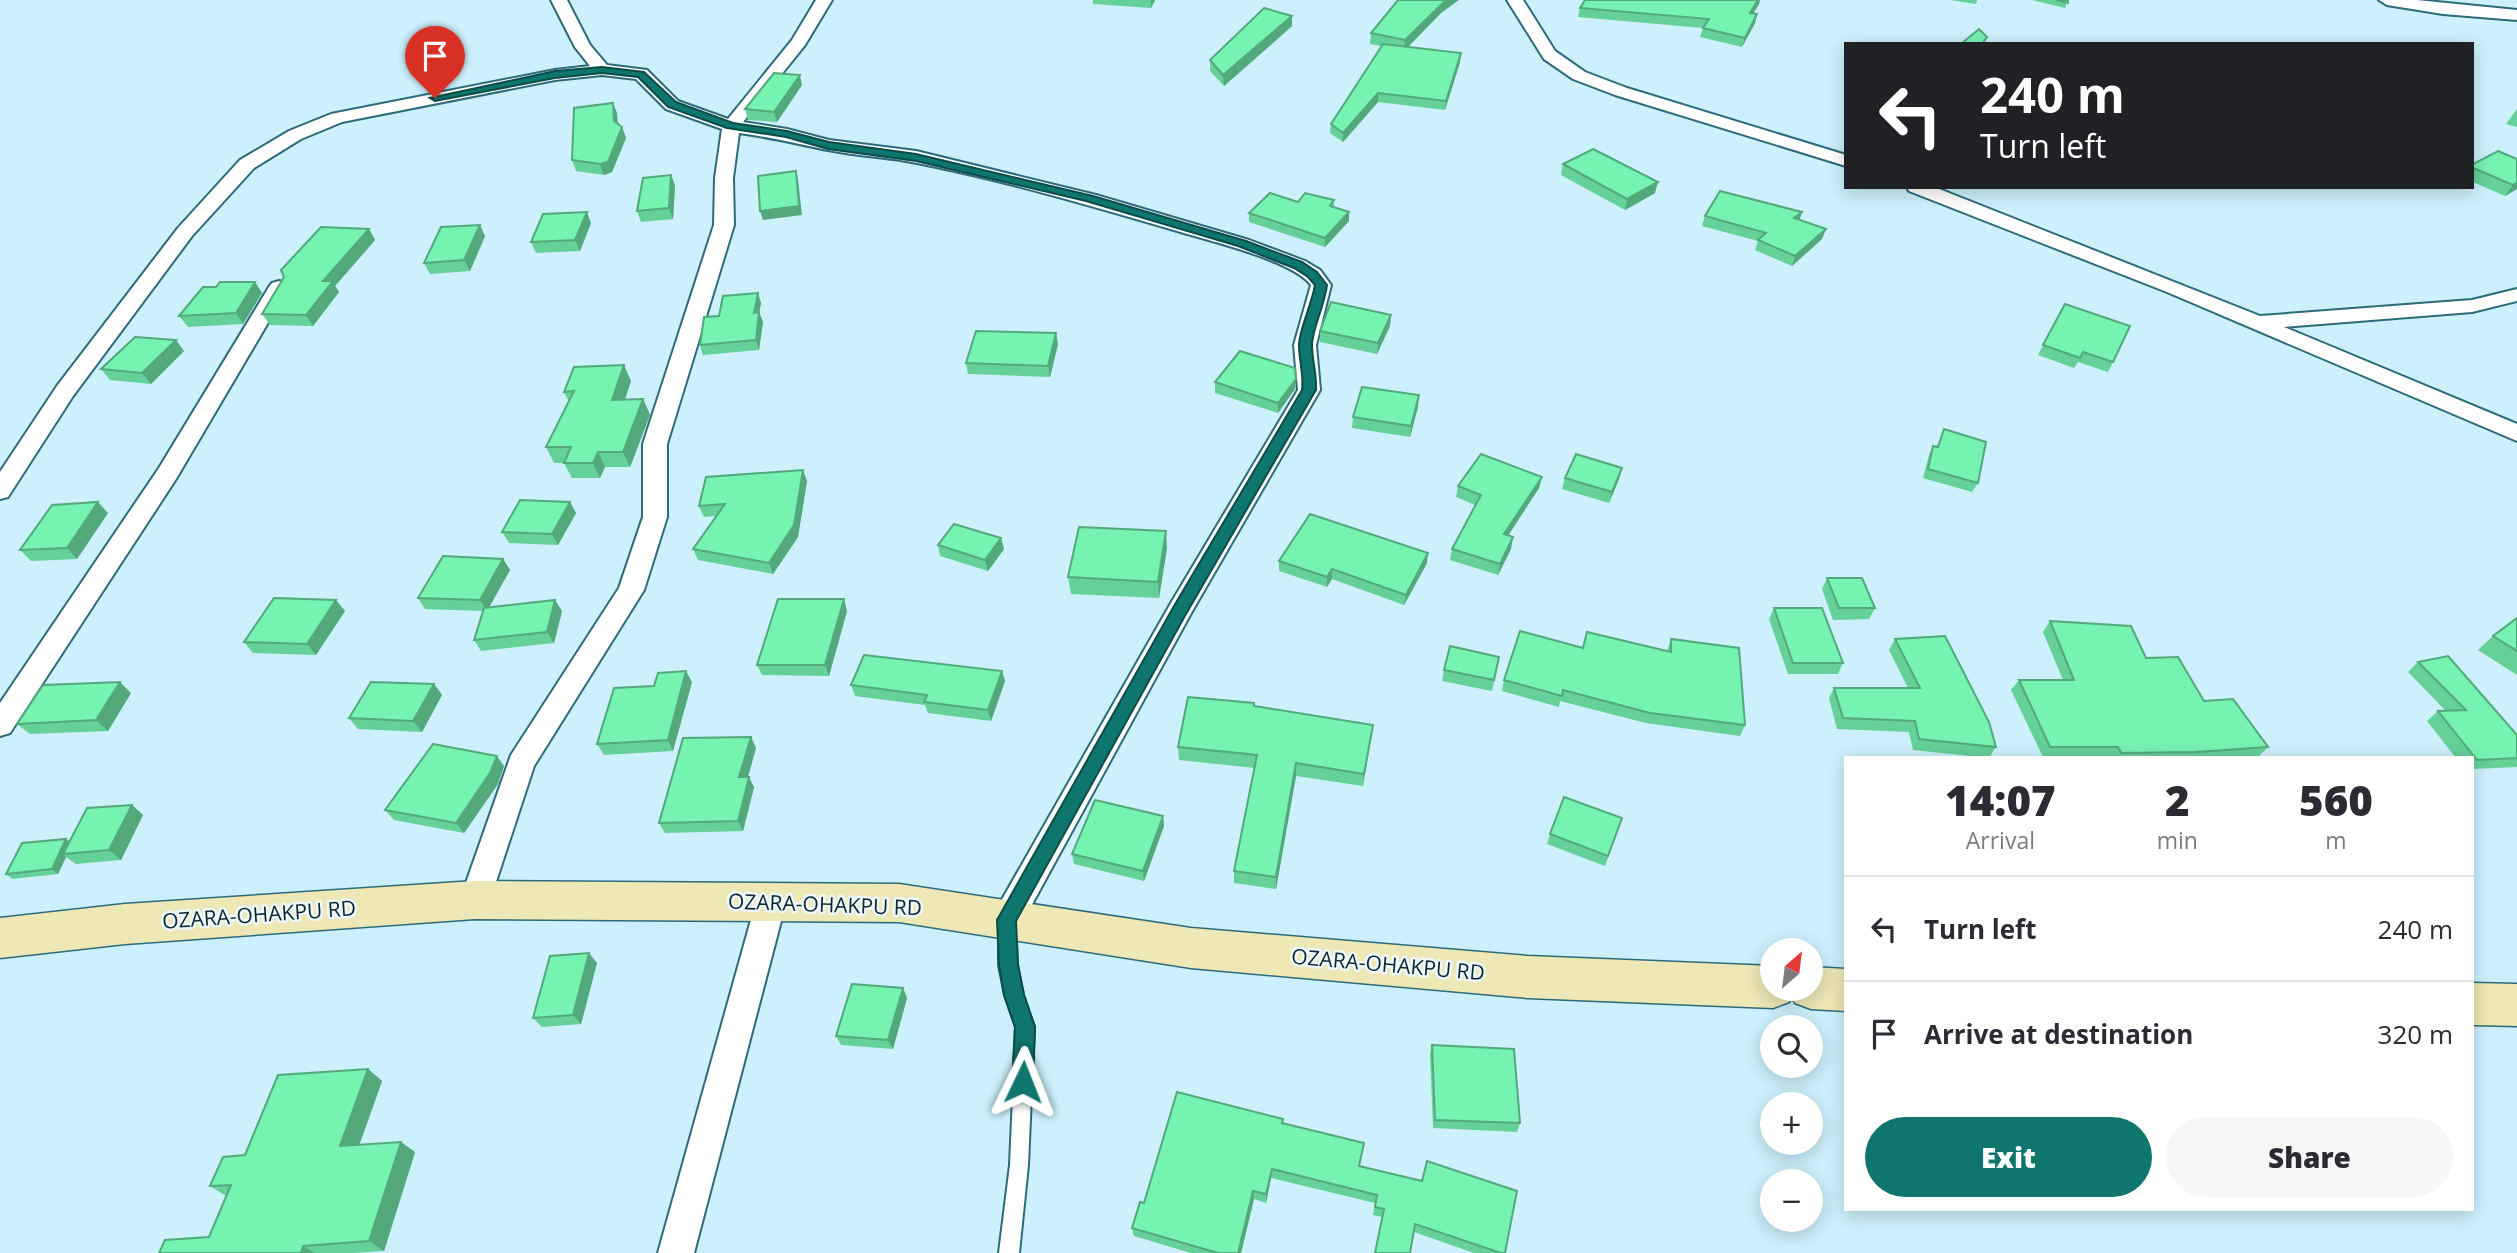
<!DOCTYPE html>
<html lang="en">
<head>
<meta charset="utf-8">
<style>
	body { margin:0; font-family:"Open Sans",sans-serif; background:#f7f7f7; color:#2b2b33; height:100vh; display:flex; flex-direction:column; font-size:26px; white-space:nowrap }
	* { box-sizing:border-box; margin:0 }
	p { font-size:23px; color:#7c7c81 }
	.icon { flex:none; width:38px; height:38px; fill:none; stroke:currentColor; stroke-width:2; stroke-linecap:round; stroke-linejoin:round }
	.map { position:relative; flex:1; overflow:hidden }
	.side { position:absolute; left:1844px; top:756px; width:630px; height:455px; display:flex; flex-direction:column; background:#fff; border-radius:0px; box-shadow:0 4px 18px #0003 }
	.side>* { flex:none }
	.top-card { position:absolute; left:1844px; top:42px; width:630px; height:147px; border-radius:0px; box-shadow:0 4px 18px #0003; background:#202124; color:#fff; overflow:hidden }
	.needle { width:46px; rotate:28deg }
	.controls { position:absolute; left:1760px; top:938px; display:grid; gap:14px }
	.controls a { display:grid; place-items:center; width:63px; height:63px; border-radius:50%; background:#fff; box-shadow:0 4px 18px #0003; font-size:35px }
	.pin { position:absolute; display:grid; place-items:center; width:60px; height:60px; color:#fff; margin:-72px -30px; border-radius:50% 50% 50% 0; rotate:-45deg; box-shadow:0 0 7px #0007 }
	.pin .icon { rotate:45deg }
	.me { position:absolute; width:77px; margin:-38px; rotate:2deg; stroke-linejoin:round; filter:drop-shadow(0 0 5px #0008) }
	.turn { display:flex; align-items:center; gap:24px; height:147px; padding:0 21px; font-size:32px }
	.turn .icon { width:91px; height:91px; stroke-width:2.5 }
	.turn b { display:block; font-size:49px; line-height:60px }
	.eta { display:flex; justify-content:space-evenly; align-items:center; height:119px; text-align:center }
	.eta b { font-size:42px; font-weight:800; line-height:49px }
	.primary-button { display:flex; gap:14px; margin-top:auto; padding:14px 21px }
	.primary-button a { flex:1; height:80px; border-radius:42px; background:#0f766e; color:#fff; font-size:28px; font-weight:800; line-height:80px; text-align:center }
	.primary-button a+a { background:#f7f7f7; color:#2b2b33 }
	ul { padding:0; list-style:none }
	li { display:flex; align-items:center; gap:21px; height:105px; padding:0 21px; border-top:2px solid #e1e1e2 }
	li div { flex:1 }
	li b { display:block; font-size:26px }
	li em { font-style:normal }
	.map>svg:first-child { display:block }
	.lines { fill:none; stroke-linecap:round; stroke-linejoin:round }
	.service-casing { stroke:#2d6b7c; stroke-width:4 }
	.minor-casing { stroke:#2d6b7c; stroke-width:4 }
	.secondary-casing { stroke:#2d6b7c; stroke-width:3 }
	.service { fill:#fff; fill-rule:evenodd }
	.minor { fill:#fff; fill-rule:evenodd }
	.secondary { fill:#eee7b6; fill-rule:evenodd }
	.wall { fill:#65d098 }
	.shaded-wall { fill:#53a97c }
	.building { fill:#76f2b1; stroke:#53a97c; stroke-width:2 }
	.route { fill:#0f766e; stroke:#0a4d48; stroke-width:2 }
	.labels { text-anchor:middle; stroke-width:5; stroke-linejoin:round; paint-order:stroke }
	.street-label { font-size:21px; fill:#0d272e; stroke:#edf9fd }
</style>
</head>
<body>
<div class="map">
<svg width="2517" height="1253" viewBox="0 0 2517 1253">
	<rect width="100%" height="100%" fill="#ccf0fc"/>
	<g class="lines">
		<g class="service-casing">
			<polygon id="service" points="1007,914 1013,916 1015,921 1017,965 1023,995 1034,1027 1028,1165 1019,1253 999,1253 1010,1165 1016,1027 1005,995 999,965 999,921 1001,916"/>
		</g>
		<g class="minor-casing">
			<g id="minor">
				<path d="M551,0H567L590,45L607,65L647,70L678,101L728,119L792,40L816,0H832L805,45L743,122L787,129L829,140L916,151L1096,195L1249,240L1305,261L1320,270L1331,285L1316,345L1320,390L1190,615L1018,930L1007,934L996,930L991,920L996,910L1171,603L1298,390L1294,345L1311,285C1293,261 1214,242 1184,233C1096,207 1007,181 917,163C888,157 857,156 828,150C798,144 769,137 739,133L733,178L734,225L667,444V517L644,590L534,766L490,900L486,910L475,914L464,910L460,900L511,755L619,588L643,517V444L714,225L715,178L722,129L666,109L636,79L602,75L555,80L342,122L301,139L254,168L192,236L73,396L8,497L0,499V472L57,386L178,228L240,160L289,131L331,114L555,70L590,66L575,47Z"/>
				<polygon points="1507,0 1523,0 1555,51 1585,72 1627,88 1846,155 1846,166 1615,95 1573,79 1544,59"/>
				<polygon points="2379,0 2417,0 2517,10 2517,20 2443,14 2387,5"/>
				<polygon points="1907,187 1934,187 2260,316 2472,300 2517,289 2517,301 2472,312 2284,327 2517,424 2517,441 2167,292 1909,191"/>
				<polygon points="279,281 286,283 289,287 176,479 10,733 0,736 0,703 159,468 269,287 272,283"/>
				<polygon points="771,888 782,892 786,902 694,1253 658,1253 756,902 760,892"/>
			</g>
		</g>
		<g class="secondary-casing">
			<g id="secondary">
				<polygon points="475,881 899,884 1191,928 1528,956 1773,966 1773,989 1811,989 1811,967 1846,969 1846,1011 1811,1009 1795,1003 1792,996 1789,1002 1773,1008 1528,998 1191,968 899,922 475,919 125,944 0,958 0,918 125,904"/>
				<polygon points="2473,983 2517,984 2517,1026 2473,1025"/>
			</g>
		</g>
		<use href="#service" class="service"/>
		<use href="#minor" class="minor"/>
		<use href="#secondary" class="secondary"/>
	</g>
	<g class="wall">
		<polygon points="1093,0 1155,0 1151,8 1093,4"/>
		<polygon points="1950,0 1977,0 1976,4"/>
		<polygon points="2032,0 2068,0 2065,8"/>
		<polygon points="1759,4 1753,13 1757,14 1755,23 1742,47 1700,37 1703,28 1578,17 1580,8"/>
		<polygon points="1441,13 1408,47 1460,62 1445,110 1378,102 1343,142 1330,133 1331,124 1382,46 1370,44 1371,33"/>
		<polygon points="1292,16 1292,26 1224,86 1210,71 1210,60"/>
		<polygon points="802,85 777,122 748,120 745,109"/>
		<polygon points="2517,109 2517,127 2506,124"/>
		<polygon points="617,113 618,124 622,127 626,138 612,172 604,175 576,171 572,160"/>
		<polygon points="2517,159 2517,189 2505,196 2473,182 2473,164"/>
		<polygon points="1563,164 1655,193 1625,210 1561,175"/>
		<polygon points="675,185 673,219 641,222 637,211"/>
		<polygon points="1334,200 1334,207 1349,212 1349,221 1325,247 1249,222 1249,213 1298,202"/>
		<polygon points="1802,212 1799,220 1822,239 1792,266 1755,250 1758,241 1702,226 1705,216"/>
		<polygon points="591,223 580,251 536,253 531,242"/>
		<polygon points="369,229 375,240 335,286 339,292 313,326 270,325 262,314"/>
		<polygon points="485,236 470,271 430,274 424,263"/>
		<polygon points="255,282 262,293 243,324 188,327 179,316 216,287"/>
		<polygon points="758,293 761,303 759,312 763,322 759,350 703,355 700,345 719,316"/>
		<polygon points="2065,304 2113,362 2108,372 2078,362 2074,368 2038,355"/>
		<polygon points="1391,315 1390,326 1377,354 1320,342 1320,331"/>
		<polygon points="1058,344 1050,377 968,374 966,363"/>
		<polygon points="184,351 151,384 110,380 101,369"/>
		<polygon points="631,381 625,400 643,399 650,415 630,467 605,467 600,478 572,478 564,463 554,463 546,447 569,402 564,392"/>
		<polygon points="1215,382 1295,389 1278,413 1215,393"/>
		<polygon points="1418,407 1410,437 1352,428 1353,417"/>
		<polygon points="1944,429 1978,483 1972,492 1923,478 1929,455 1933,446 1937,447"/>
		<polygon points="1622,468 1619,479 1609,503 1562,489 1565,478"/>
		<polygon points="1542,477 1539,488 1508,536 1511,549 1498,575 1450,560 1452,549 1475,505 1456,497 1458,486"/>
		<polygon points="807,481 798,537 773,574 698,560 693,549 716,516 704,517 699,506"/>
		<polygon points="570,502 576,513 558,545 509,543 502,532"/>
		<polygon points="108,513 77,559 31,561 20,550"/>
		<polygon points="1001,538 1004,549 988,571 940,556 938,545"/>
		<polygon points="1167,548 1159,598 1071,594 1068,577"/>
		<polygon points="503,559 510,570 489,607 562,611 554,643 481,651 474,640 483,611 425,609 418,598"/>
		<polygon points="1279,561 1427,563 1404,605 1332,579 1327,587 1279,571"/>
		<polygon points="1827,578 1875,608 1869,619 1833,620 1822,589"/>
		<polygon points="1774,608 1843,663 1838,674 1788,674 1769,619"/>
		<polygon points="345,611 316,655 253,653 244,642"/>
		<polygon points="847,611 829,676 762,675 757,665"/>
		<polygon points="2517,618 2517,675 2478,650 2493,636"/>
		<polygon points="2050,621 2146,658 2268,747 2258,757 2245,758 2043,757 2011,690 2019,680 2063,680 2043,632"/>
		<polygon points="1671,639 1745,725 1740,736 1646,723 1560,701 1559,707 1502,691 1504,680 1583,647 1667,651"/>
		<polygon points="1895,639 1996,747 1989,758 1913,750 1909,732 1837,729 1829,698 1834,688 1908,688 1889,650"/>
		<polygon points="1499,657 1492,691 1442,681 1444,670"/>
		<polygon points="2418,662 2517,735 2517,767 2473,769 2473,758 2456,758 2427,721 2438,711 2446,711 2408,672"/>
		<polygon points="1005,681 991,721 928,713 925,705 855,696 851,685"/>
		<polygon points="692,682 673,751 604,755 597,744"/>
		<polygon points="434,684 442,695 422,732 358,729 349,718"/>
		<polygon points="131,693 108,731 30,734 17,724"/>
		<polygon points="1254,706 1371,738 1363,786 1296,776 1276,889 1234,883 1234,871 1255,768 1179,760 1178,747"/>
		<polygon points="751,737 756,748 748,777 754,787 743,831 665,833 659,823"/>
		<polygon points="504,766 498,784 464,833 394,820 385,810"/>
		<polygon points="132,805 143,815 121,860 76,864 66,857 58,874 12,879 6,874 70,842"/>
		<polygon points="1163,816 1164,826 1144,881 1074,864 1072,854"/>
		<polygon points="1622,818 1605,866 1547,844 1550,834"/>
		<polygon points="597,963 581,1024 542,1027 533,1018"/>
		<polygon points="903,988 907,998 893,1049 841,1045 836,1036"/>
		<polygon points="1432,1045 1520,1123 1517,1132 1433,1128 1430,1054"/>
		<polygon points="368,1069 382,1081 359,1145 415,1152 384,1251 353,1253 159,1253 209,1237 226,1196 210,1186 245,1155"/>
		<polygon points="1283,1119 1283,1124 1360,1166 1505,1253 1474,1253 1414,1232 1382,1217 1373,1215 1375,1203 1271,1178 1266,1203 1254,1199 1241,1253 1191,1253 1134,1236 1132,1228 1144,1203"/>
	</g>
	<g class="shaded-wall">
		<polygon points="1151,0 1155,0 1151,8"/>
		<polygon points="1446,0 1459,0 1441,13 1404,51 1405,40"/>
		<polygon points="1758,0 1760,0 1759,4 1748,22 1750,13"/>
		<polygon points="1757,14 1755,23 1742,47 1745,38"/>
		<polygon points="1292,16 1292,26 1224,86 1223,75"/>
		<polygon points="1461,53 1460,62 1445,110 1446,101"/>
		<polygon points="800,75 802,85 777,122 774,112"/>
		<polygon points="1378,93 1378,102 1343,142 1343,133"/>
		<polygon points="613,103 617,113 618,132 614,121"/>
		<polygon points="622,127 626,138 612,172 604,175 600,164"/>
		<polygon points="796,171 798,180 802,215 763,220 760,211"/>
		<polygon points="671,175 675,185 673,219 669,208"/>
		<polygon points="1658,182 1655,193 1625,210 1627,199"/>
		<polygon points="2517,183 2517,189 2505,196 2513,185"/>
		<polygon points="587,212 591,223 580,251 575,240"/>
		<polygon points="1349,212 1349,221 1325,247 1325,238"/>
		<polygon points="1802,212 1799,222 1794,218"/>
		<polygon points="480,225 485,236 470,271 464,260"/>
		<polygon points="369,229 375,240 335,286 339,292 313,326 306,315 323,281"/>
		<polygon points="1826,229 1822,239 1792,266 1795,256"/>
		<polygon points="255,282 262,293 243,324 236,313"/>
		<polygon points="758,293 761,303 757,322 754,313"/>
		<polygon points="759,312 763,322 759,350 756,340"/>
		<polygon points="1391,315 1390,326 1377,354 1378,343"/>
		<polygon points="1056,333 1058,344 1050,377 1048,366"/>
		<polygon points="176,340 184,351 151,384 142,373"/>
		<polygon points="624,365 631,381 619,415 612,400"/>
		<polygon points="1296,379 1295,389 1278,413 1278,403"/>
		<polygon points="1419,395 1418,407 1410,437 1411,426"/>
		<polygon points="643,399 650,415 630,467 623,452"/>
		<polygon points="598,452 605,467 600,478 593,463"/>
		<polygon points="1622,468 1619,479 1609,503 1612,492"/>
		<polygon points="803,470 807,481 798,537 773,574 769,563"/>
		<polygon points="1542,477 1539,488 1501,546 1504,534"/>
		<polygon points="98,502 108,513 77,559 67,548"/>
		<polygon points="570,502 576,513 558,545 552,534"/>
		<polygon points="1166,531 1167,548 1159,598 1158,582"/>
		<polygon points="1513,537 1511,549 1498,575 1500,564"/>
		<polygon points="1001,538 1004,549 988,571 985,560"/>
		<polygon points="1428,553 1427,563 1404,605 1406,595"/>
		<polygon points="503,559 510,570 487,611 480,600"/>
		<polygon points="1332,569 1332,579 1327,587 1327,577"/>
		<polygon points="844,599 847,611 829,676 825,665"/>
		<polygon points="336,600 345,611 316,655 307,644"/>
		<polygon points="555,600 562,611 554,643 547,632"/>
		<polygon points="686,671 692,682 673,751 668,740"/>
		<polygon points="1002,671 1005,681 991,721 988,710"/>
		<polygon points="120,682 131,693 108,731 96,720"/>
		<polygon points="434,684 442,695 422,732 413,721"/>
		<polygon points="1373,725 1371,738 1363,786 1364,774"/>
		<polygon points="751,737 756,748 745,787 739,777"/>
		<polygon points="497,756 504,766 498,784 464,833 456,823"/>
		<polygon points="1296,763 1296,776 1276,889 1276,877"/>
		<polygon points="749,777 754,787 743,831 738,821"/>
		<polygon points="132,805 143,815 121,860 109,850"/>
		<polygon points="1163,816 1164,826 1144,881 1143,871"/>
		<polygon points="66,839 73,844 63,854 66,857 58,874 52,869"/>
		<polygon points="589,953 597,963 581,1024 573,1015"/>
		<polygon points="903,988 907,998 893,1049 888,1040"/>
		<polygon points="368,1069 382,1081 355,1157 340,1146"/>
		<polygon points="401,1142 415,1152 384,1251 369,1241"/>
		<polygon points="1272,1169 1271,1178 1266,1203 1266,1194"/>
		<polygon points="1253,1191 1254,1199 1241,1253 1238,1253"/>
		<polygon points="303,1246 315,1253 301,1253"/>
	</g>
	<g class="building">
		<polygon points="1398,0 1446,0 1405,40 1371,33"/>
		<polygon points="1585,0 1758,0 1750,13 1757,14 1745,38 1703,28 1709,19 1580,8"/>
		<polygon points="2056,0 2068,0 2068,3"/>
		<polygon points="1264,8 1292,16 1223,75 1210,60"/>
		<polygon points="1979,29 1987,37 1982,44 1961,44"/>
		<polygon points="1383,44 1461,53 1446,101 1378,93 1343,133 1331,124"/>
		<polygon points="774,73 800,75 774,112 745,109"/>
		<polygon points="613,103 614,121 622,127 608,162 600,164 572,160 574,108"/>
		<polygon points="1593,149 1658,182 1627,199 1563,164"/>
		<polygon points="2498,151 2517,159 2517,183 2513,185 2473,168 2473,164"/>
		<polygon points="796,171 799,206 760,211 758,176"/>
		<polygon points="671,175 669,208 637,211 643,178"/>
		<polygon points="1720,191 1802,212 1794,218 1826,229 1795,256 1758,240 1766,233 1705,216"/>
		<polygon points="1270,193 1298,202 1305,193 1334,200 1330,206 1349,212 1325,238 1249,213"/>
		<polygon points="587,212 575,240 531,242 543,214"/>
		<polygon points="480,225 464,260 424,263 441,227"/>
		<polygon points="321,227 369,229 323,281 333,281 306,315 262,314 284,277 281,270"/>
		<polygon points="220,282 255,282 236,313 179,316 203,287 216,287"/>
		<polygon points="758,293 754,313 759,312 756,340 700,345 704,317 719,316 723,296"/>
		<polygon points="1331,302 1391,315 1378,343 1320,331"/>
		<polygon points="2065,304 2130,326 2113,362 2083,352 2080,358 2043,345"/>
		<polygon points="976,331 1056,333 1048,366 966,363"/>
		<polygon points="135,337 176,340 142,373 101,369"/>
		<polygon points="1240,351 1295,368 1296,379 1278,403 1215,382"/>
		<polygon points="624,365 612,400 643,399 623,452 598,452 593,463 564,463 571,447 546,447 574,391 564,392 574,367"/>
		<polygon points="1362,387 1419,395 1411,426 1353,417"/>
		<polygon points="1944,429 1986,442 1978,483 1928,469 1933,446 1938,447"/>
		<polygon points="1481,454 1542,477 1504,534 1513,537 1500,564 1452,549 1481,495 1458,486"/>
		<polygon points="1576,454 1622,468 1612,492 1565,478"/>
		<polygon points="803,470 794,525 769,563 693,549 725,504 699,506 706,477"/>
		<polygon points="520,500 570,502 552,534 502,532"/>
		<polygon points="98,502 67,548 20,550 52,505"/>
		<polygon points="1310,514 1428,553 1406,595 1332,569 1327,577 1279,561"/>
		<polygon points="954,524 1001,538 985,560 938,545"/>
		<polygon points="1079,527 1166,531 1158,582 1068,577"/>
		<polygon points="443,556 503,559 480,600 418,598"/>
		<polygon points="1827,578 1862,578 1875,608 1839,608"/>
		<polygon points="274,598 336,600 307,644 244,642"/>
		<polygon points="778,599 844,599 825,665 757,665"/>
		<polygon points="555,600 547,632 474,640 484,608"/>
		<polygon points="1774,608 1822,608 1843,663 1793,663"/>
		<polygon points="2517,618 2517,651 2493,636"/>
		<polygon points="2050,621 2131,626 2146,658 2178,657 2204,701 2233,699 2268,747 2197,752 2121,753 2118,747 2050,747 2019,680 2074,680"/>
		<polygon points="1520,631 1583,648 1587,632 1671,652 1671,639 1739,648 1745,725 1650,713 1563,690 1562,696 1504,680"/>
		<polygon points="1945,636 1989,722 1996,747 1919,739 1915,721 1843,718 1834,688 1920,688 1895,639"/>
		<polygon points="1450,646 1499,657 1494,680 1444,670"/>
		<polygon points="864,655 1002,671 988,710 924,702 927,695 851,685"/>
		<polygon points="2448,656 2517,735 2517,758 2477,760 2438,711 2466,710 2418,662"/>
		<polygon points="686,671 668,740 597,744 614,688 654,686 658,673"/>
		<polygon points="120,682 96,720 17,724 43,685"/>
		<polygon points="371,682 434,684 413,721 349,718"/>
		<polygon points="1188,697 1254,703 1254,706 1373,725 1364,774 1296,763 1276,877 1234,871 1257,755 1178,747"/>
		<polygon points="751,737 739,777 749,777 738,821 659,823 683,738"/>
		<polygon points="433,744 497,756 490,773 456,823 385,810"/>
		<polygon points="1564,797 1622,818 1608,856 1550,834"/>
		<polygon points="1095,800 1163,816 1143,871 1072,854"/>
		<polygon points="132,805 109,850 63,854 87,808"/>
		<polygon points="66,839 52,869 6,874 22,843"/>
		<polygon points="589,953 573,1015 533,1018 550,956"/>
		<polygon points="852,984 903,988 888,1040 836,1036"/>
		<polygon points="1432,1045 1514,1049 1520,1123 1435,1120"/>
		<polygon points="368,1069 340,1146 401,1142 369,1241 303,1246 301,1253 159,1253 165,1240 209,1237 231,1185 210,1186 223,1157 245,1155 278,1075"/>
		<polygon points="1177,1092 1283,1119 1282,1123 1364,1143 1359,1166 1422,1181 1427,1161 1517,1191 1505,1253 1501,1253 1415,1224 1410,1253 1375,1253 1384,1209 1375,1207 1377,1195 1272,1169 1266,1194 1253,1191 1238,1253 1218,1253 1132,1228 1140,1202 1144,1203"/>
	</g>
	<path class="route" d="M602,67L644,72L676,102L733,123L787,131L829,142L916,154L1093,196L1246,241L1302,262L1317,272L1327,285C1325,304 1312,330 1312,345C1312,361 1317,374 1316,390L1186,614L1016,921L1018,965L1024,995L1035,1027L1033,1082L1030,1089L1023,1092L1015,1089L1012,1082L1015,1027L1004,995L999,965L997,920L1174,606L1302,390C1304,374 1299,361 1299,345C1299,330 1312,304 1315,285L1308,277L1294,268L1238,246L1086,201L916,161L828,149L786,137L727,128L668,107L638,77L602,73L555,78L435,101L430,98L555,71Z"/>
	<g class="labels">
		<g class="street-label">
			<text transform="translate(825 905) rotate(2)" y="7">OZARA-OHAKPU RD</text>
			<text transform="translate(259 915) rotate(-4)" y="7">OZARA-OHAKPU RD</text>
			<text transform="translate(1388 965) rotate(5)" y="7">OZARA-OHAKPU RD</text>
		</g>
	</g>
</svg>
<div class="controls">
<a><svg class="needle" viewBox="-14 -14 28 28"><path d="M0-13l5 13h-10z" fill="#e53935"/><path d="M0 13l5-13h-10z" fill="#7c7c81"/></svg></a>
<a><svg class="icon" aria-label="search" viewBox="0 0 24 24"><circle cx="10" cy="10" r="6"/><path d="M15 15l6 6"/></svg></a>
<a>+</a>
<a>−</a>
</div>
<div class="pin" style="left:435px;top:98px;background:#d93025"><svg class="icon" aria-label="arrive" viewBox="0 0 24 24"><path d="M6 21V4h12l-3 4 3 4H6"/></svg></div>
<svg class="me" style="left:1023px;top:1082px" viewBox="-20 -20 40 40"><path d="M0-17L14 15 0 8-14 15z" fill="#0f766e" stroke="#fff" stroke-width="4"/></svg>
<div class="top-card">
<div class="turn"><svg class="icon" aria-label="left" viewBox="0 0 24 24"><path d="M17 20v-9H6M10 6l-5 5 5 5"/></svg><div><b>240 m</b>Turn left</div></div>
</div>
<section class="side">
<div class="eta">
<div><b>14:07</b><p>Arrival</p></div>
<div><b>2</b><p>min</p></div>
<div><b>560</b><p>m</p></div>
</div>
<ul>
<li><svg class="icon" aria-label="left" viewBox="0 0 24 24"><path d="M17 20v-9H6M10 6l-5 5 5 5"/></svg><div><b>Turn left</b></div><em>240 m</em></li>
<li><svg class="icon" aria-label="arrive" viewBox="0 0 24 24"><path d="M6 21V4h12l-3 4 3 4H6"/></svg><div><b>Arrive at destination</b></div><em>320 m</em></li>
</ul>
<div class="primary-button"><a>Exit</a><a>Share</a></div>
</section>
</div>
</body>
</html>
